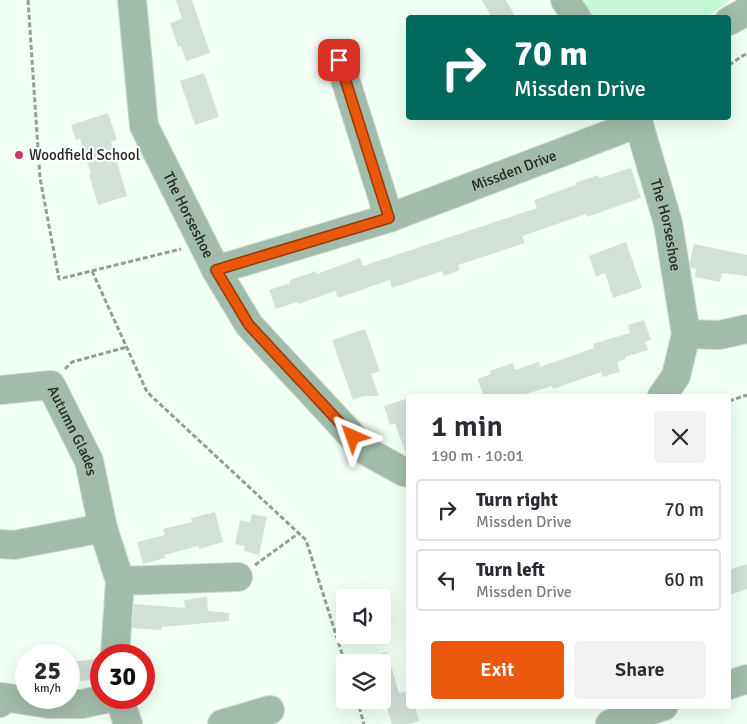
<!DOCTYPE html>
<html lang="en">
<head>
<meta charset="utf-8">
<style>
	body { margin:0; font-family:Signika,sans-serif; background:#f2f2f3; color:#2b2b33; height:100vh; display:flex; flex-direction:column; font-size:19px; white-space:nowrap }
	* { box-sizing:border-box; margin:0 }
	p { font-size:16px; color:#7c7c81 }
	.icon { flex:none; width:28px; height:28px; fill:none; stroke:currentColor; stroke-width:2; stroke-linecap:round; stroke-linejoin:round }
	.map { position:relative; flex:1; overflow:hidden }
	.details { position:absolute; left:406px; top:394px; width:325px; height:315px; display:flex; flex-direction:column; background:#fff; border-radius:5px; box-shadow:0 5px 20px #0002 }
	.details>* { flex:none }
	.banner { position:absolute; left:406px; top:15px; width:325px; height:105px; border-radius:5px; box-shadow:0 5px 20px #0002; background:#00695c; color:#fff; overflow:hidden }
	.tools { position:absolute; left:336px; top:589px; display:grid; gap:10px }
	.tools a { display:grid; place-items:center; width:55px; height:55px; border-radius:5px; background:#fff; box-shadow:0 5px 20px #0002; font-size:25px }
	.speed { position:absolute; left:15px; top:644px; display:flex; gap:10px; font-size:25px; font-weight:700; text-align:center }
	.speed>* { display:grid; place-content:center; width:65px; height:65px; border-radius:50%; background:#fff; box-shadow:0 5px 20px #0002; line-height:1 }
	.speed small { font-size:12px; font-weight:400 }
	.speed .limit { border:8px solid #d22; background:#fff; color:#111 }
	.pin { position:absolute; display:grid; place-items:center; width:42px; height:42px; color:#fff; margin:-21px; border-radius:10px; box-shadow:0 2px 8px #0006 }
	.me { position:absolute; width:55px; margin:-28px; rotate:317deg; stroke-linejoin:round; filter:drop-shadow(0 0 4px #0008) }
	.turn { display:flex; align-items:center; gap:18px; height:105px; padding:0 25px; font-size:22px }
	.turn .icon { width:65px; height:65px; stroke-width:2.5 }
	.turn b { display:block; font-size:35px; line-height:42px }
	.round { display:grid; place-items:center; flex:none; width:52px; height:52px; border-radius:5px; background:#f2f2f3 }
	.summary { display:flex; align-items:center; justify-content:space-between; height:85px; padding:0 25px }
	h1 { font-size:30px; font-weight:600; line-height:38px }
	.action { display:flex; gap:10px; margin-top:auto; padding:10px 25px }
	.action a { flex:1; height:58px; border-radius:5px; background:#ea580c; color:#fff; font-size:20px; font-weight:600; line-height:58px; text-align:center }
	.action a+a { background:#f2f2f3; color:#2b2b33 }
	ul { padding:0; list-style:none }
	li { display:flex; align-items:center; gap:15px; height:62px; margin:0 10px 8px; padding:0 15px; border:2px solid #e1e1e2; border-radius:5px }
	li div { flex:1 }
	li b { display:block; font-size:19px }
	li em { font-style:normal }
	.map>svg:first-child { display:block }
	.green { fill:#c6fad8 }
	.building { fill:#d3e0d7 }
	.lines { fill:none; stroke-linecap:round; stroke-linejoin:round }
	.minor-casing { stroke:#ccd8d0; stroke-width:30 }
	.path { stroke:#949e98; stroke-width:3; stroke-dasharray:5 2.5; stroke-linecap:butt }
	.minor { stroke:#a2bcab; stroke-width:28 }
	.route-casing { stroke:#983908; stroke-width:12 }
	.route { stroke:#ea580c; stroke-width:9 }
	.poi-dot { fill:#c93b67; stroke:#fff; stroke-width:2 }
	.labels { text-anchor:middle; stroke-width:4; stroke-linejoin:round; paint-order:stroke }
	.poi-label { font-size:15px; fill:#232825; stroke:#fff; text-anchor:start }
	.street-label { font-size:15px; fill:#232825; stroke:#fff }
</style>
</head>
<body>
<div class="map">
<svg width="747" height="724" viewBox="0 0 747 724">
	<rect width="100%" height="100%" fill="#f1fff5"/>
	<polygon class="green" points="573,0 730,0 705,18 585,17"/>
	<g class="building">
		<polygon points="176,0 192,0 210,53 186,61 181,46 178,47 170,23 182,19"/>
		<polygon points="482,0 506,0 516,18 492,18"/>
		<polygon points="204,73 219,117 195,125 180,81"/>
		<polygon points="108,113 117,140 111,142 127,196 98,205 89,175 91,174 80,139 76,140 71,125"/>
		<polygon points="631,168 641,198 587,217 586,214 522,236 525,243 458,265 460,270 444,276 442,271 392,288 390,280 338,298 335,291 298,304 297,302 276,309 269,290 290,283 290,280 316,271 317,274 360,258 363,266 537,208 534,200 576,185 575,183 598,175 599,178"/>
		<polygon points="626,242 642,288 613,298 605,273 596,277 589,256"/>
		<polygon points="694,244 747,255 747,276 722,273 720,282 695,277 696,269 691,268 690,262"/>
		<polygon points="644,320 651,340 645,342 648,350 625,357 625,359 617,362 620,372 602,377 601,372 553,389 552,386 519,396 484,396 477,379 491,374 490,371 513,363 515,370 539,362 540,367 594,348 593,344 630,333 628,325"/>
		<polygon points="365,329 380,371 371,374 379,396 364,396 353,400 332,340"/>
		<polygon points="409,398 409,454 406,454 395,423 390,425 384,406"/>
		<polygon points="215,512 223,542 199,549 198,546 164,555 165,558 143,564 137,542 165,535 163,529 192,522 191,518"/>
		<polygon points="252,514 267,517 259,555 244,551 245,546 235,544 240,520 250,522"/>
		<polygon points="747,564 747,589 729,595 729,570"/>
		<polygon points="207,597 208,611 229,613 229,621 162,627 161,630 132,628 134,604 185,608 184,600"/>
		<polygon points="387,652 399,693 409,691 409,706 415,706 419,721 410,724 392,724 385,701 382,702 382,653"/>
		<polygon points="98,659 100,679 70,682 69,662"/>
	</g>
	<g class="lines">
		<g class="minor-casing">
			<g id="minor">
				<path id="s1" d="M132,0L144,126L216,270L249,325L366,451L404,472L409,473"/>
				<polyline points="565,0 577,18"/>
				<polyline points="729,21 747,11"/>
				<polyline points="339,60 389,218"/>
				<path id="s2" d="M637,118L668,223L686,334L676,376L662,396"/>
				<path id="s3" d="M216,270L389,218L639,123"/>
				<polyline points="686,334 719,335 747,329"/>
				<path id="s4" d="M0,390L51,385L89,461L103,528L120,581L115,655"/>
				<polyline points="0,544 14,545 103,528"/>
				<polyline points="120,581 238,577"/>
				<polyline points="729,685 747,679"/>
				<polyline points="119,698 128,724"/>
				<polyline points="0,703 2,697 49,704 82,704 109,698"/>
				<polyline points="222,724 270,710"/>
				<polyline points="610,724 664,706"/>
			</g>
		</g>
		<g class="path">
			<polyline points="28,0 40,178 59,279 181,249"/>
			<polyline points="729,65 747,53"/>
			<polyline points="92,271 147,392 306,540 345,663"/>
			<polyline points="65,369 72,362 127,347"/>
			<polyline points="729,401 747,395"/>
			<polyline points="255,565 299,533"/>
			<polyline points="357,700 364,724"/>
		</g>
		<use href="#minor" class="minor"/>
	</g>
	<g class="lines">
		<g class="route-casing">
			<polyline id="route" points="339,60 389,218 216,270 249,325 353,437"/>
		</g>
		<use href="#route" class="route"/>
	</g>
	<circle class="poi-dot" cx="19" cy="155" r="5"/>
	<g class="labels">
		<g class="poi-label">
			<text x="29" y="160">Woodfield School</text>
		</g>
		<g class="street-label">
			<text dy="5" stroke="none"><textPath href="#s3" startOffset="314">Missden Drive</textPath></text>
			<text dy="5" stroke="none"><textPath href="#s1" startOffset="226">The Horseshoe</textPath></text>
			<text dy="5" stroke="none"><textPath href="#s2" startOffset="111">The Horseshoe</textPath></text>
			<text dy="5" stroke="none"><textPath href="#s4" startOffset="102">Autumn Glades</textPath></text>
		</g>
	</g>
</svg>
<div class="tools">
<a><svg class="icon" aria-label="sound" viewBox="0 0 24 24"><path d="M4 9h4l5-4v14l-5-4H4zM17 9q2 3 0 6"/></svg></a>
<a><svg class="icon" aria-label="layers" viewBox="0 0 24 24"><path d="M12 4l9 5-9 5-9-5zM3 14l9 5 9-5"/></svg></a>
</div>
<div class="speed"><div>25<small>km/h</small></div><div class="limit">30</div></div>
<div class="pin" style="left:339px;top:60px;background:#d93025"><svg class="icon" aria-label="arrive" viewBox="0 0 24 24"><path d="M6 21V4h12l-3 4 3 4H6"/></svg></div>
<svg class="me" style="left:353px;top:437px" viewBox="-20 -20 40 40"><path d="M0-17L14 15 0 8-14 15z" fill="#ea580c" stroke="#fff" stroke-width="4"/></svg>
<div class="banner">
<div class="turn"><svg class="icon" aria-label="right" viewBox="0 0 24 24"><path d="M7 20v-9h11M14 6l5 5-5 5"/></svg><div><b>70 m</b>Missden Drive</div></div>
</div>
<section class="details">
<div class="summary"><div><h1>1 min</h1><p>190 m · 10:01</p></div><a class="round"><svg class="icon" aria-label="close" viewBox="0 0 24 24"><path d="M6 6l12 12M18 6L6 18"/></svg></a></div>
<ul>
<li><svg class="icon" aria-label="right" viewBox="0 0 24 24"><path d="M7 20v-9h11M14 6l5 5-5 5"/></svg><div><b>Turn right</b><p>Missden Drive</p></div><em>70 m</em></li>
<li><svg class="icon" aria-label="left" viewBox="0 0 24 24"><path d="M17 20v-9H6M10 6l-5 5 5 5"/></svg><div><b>Turn left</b><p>Missden Drive</p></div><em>60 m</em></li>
</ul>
<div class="action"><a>Exit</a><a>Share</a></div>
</section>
</div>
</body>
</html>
